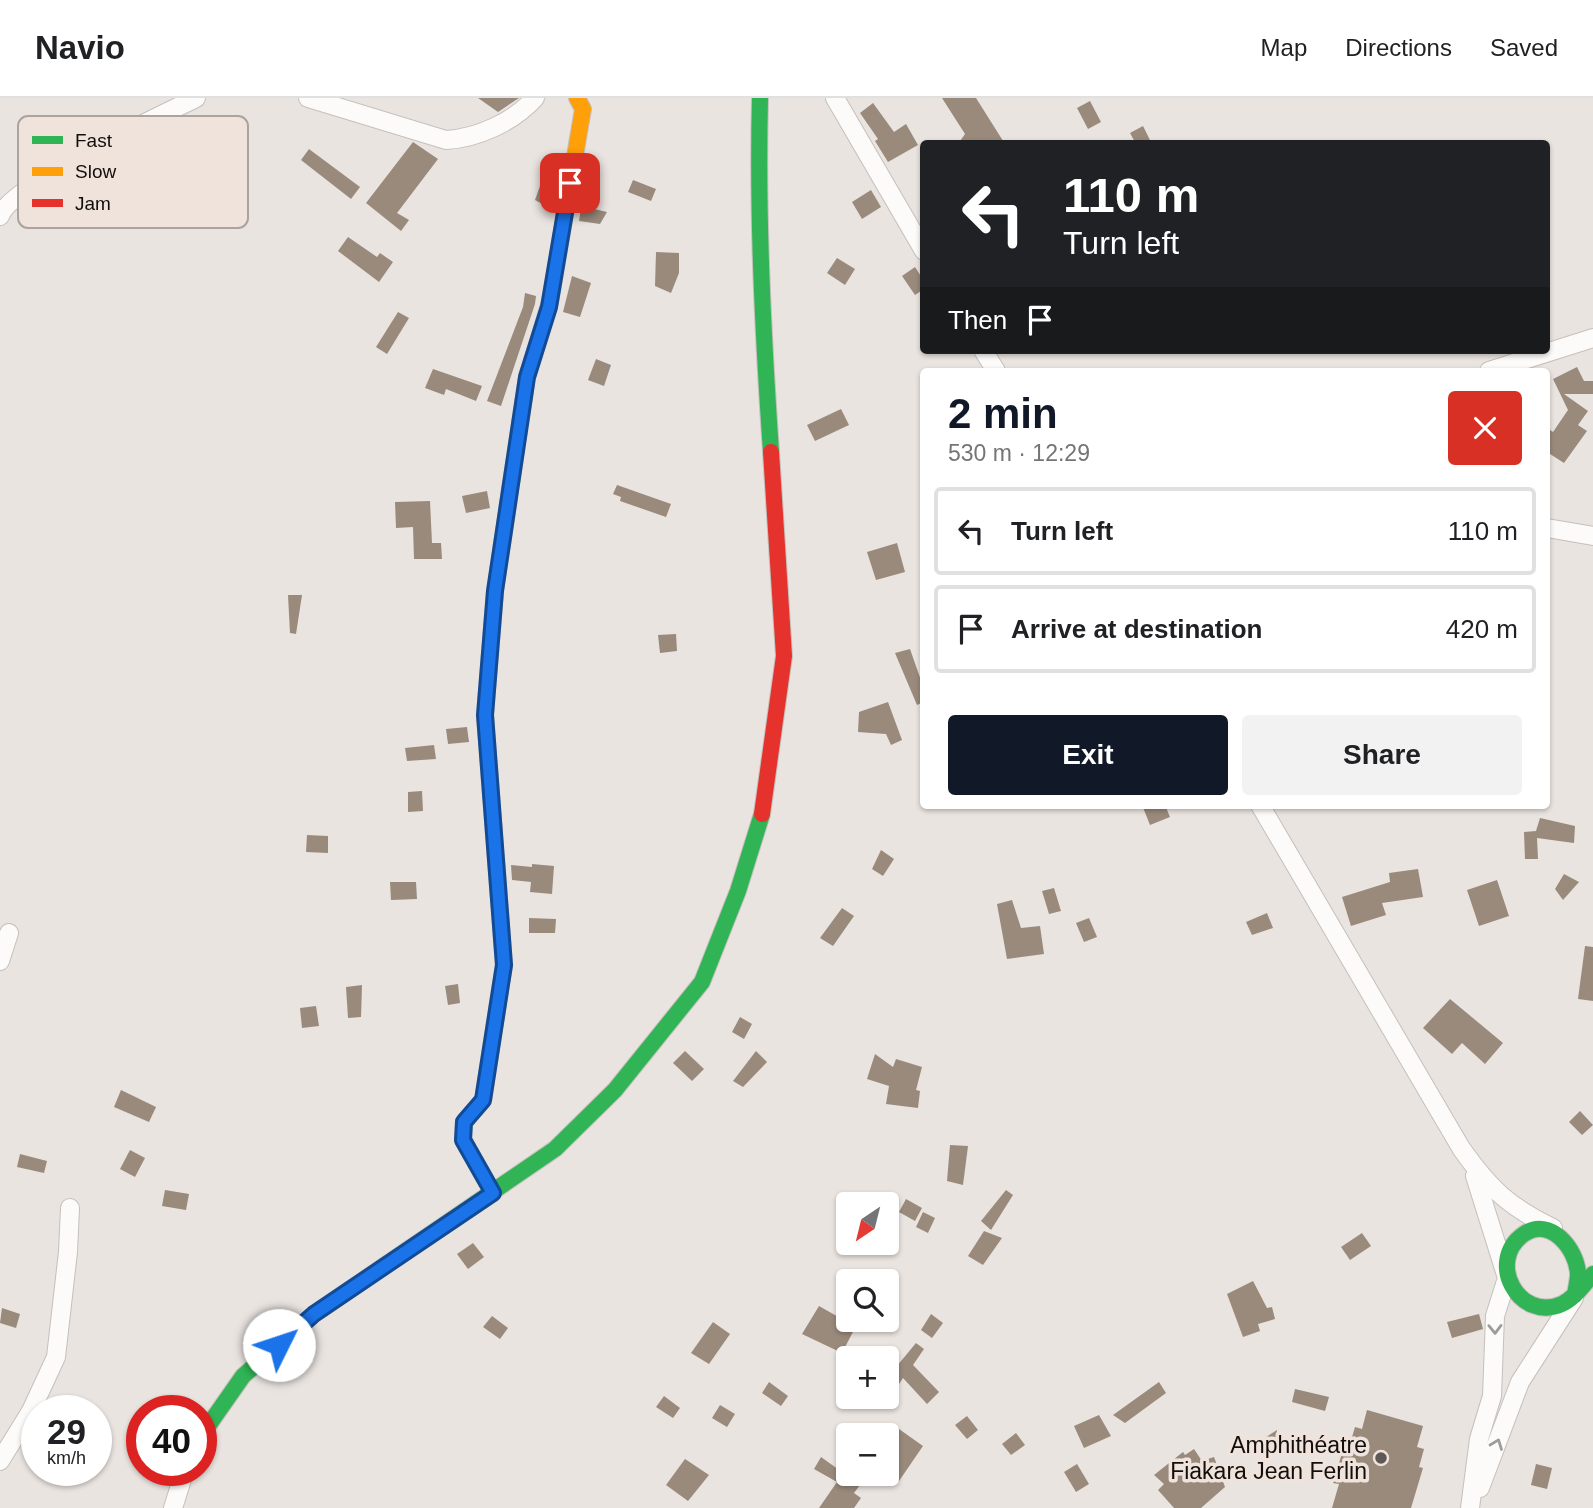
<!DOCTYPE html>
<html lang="en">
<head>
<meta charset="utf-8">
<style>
	body { margin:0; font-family:Arial,sans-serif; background:#f2f2f2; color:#202124; height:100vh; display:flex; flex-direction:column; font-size:26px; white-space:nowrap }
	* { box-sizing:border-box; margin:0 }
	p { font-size:23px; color:#757577 }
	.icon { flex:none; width:38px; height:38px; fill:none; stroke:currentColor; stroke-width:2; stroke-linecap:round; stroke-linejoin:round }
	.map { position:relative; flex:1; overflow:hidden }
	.side { position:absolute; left:920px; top:270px; width:630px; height:441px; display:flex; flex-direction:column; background:#fff; border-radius:7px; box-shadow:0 2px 5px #0004 }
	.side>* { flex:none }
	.top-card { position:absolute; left:920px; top:42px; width:630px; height:214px; border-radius:7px; box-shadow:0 2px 5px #0004; background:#202124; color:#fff; overflow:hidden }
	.needle { width:46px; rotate:215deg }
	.controls { position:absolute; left:836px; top:1094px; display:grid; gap:14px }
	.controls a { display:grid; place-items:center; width:63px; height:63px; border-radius:7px; background:#fff; box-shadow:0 2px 5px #0004; font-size:35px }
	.speed { position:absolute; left:21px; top:1297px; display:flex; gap:14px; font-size:35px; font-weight:700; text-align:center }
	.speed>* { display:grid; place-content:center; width:91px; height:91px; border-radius:50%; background:#fff; box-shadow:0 2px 5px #0004; line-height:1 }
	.speed small { font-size:18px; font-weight:400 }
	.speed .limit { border:10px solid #d22; background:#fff; color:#111 }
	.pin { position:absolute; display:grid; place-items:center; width:60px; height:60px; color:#fff; margin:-30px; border-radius:14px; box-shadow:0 4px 10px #0006 }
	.me { position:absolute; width:77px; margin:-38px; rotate:49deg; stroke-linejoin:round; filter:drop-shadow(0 0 5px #0008) }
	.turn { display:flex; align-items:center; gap:24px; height:147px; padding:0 28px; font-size:32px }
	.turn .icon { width:91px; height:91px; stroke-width:2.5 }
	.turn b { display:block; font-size:49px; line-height:60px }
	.then { display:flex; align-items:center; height:66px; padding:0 28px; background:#0003; gap:14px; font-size:26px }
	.round { display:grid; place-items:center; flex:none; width:74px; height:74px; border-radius:7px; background:#f2f2f2 }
	.head { display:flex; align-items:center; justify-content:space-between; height:119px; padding:0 28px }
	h1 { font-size:42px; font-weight:700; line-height:52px; color:#111827 }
	.button { display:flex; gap:14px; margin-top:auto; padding:14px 28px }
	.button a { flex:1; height:80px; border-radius:7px; background:#111827; color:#fff; font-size:28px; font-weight:700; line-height:80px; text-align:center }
	.button a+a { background:#f2f2f2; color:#202124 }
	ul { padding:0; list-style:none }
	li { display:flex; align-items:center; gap:21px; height:88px; margin:0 14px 10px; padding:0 14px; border:4px solid #e0e0e0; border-radius:7px }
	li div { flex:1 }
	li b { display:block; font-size:26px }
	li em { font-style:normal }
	header { display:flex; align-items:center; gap:42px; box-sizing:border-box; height:98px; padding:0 35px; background:#fff; border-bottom:2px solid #e0e0e0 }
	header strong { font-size:33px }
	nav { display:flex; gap:38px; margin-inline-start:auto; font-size:24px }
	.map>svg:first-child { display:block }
	.building { fill:#998a7c }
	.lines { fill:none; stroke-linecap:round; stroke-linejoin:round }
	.street-casing { stroke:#c4c0bc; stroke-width:20 }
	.fast-casing { stroke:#c4c0bc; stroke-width:18 }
	.slow-casing { stroke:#c4c0bc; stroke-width:18 }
	.jam-casing { stroke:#c4c0bc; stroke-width:18 }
	.street { stroke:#fcfbfa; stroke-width:18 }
	.fast { stroke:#30b455; stroke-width:16 }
	.slow { stroke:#ff9f0a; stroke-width:16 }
	.jam { stroke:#e5322d; stroke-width:16 }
	.oneway { stroke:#9e9c9a }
	.route-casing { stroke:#114b97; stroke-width:18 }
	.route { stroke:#1a73e8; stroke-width:12 }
	.poi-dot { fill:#5e5956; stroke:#efe3db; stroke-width:2.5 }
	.labels { text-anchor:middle; stroke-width:7; stroke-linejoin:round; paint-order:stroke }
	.poi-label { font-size:23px; fill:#120e0b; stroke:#efe3db; text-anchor:end }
	.key { fill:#efe3db; stroke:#ada39d; stroke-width:2 }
	.key-label { font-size:19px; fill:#120e0b }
</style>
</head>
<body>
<header>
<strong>Navio</strong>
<nav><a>Map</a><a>Directions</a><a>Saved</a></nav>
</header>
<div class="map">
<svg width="1593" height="1410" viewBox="0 0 1593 1410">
	<rect width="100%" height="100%" fill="#eae4e0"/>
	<g class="building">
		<polygon points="478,0 519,0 498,14"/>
		<polygon points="942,0 976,0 1005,46 958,46 965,36"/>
		<polygon points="1090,3 1101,24 1088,31 1077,10"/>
		<polygon points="873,5 894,34 906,26 918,47 888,64 875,43 878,41 860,15"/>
		<polygon points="1143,28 1152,46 1136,46 1130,35"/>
		<polygon points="413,44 438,61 397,115 409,122 401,133 366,105"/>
		<polygon points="309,51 360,89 351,101 301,62"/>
		<polygon points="550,60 559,62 553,96 548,109 535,102"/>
		<polygon points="587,74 595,75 593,87 596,88 590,110 607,114 600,126 579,123"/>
		<polygon points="633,82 656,91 651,103 628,94"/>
		<polygon points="871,92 881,109 862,121 852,104"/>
		<polygon points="348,139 377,159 380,155 393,164 379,184 338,153"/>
		<polygon points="656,154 679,155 679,175 671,195 655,188"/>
		<polygon points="837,160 855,171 845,187 827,175"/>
		<polygon points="915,169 924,183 924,191 915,197 902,178"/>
		<polygon points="572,178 591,185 580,219 563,214"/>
		<polygon points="525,195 536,198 535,206 501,308 487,303 523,209"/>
		<polygon points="398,214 409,220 387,256 376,249"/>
		<polygon points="596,261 611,267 604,288 588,282"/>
		<polygon points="1577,269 1584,283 1593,283 1593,296 1564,296 1588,313 1578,327 1587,333 1564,365 1547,354 1547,330 1553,334 1568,312 1553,281"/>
		<polygon points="433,271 482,288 476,303 446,291 444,297 425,290"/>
		<polygon points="841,311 849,327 815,343 807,327"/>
		<polygon points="617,387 671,406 666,419 620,403 621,399 613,396"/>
		<polygon points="487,393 490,410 466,415 462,398"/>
		<polygon points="430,403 432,445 441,445 442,461 414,461 413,429 396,430 395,404"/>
		<polygon points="897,445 905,474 876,482 867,454"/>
		<polygon points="288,497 302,497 296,536 290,535"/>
		<polygon points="676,536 677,553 660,555 658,537"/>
		<polygon points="910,551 924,591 924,604 917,607 895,555"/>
		<polygon points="888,604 902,642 891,647 886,636 858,634 859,614"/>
		<polygon points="467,629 469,644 448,646 446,631"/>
		<polygon points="434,647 436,661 407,663 405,650"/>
		<polygon points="422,693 423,713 408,714 408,694"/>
		<polygon points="1142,707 1165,707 1170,719 1150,727"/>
		<polygon points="1540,720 1575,728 1574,745 1537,740 1538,761 1525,761 1524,734 1536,733"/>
		<polygon points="307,737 328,738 328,755 306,754"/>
		<polygon points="881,752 894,761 883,778 872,771"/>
		<polygon points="532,766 554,768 552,796 530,794 531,784 512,782 511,767 532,769"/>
		<polygon points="1418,771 1423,799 1382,805 1386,817 1351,828 1342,799 1390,784 1389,775"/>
		<polygon points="1564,776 1579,784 1563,802 1555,791"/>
		<polygon points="1497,782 1509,818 1479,828 1467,792"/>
		<polygon points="390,784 416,784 417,801 391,802"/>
		<polygon points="1054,790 1061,813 1049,816 1042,793"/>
		<polygon points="1012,802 1021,830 1040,828 1044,856 1007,861 997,806"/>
		<polygon points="842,810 854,818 833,848 820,840"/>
		<polygon points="1267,815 1273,830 1252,837 1246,824"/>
		<polygon points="529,820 556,821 555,835 529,835"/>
		<polygon points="1089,820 1097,839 1084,844 1076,825"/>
		<polygon points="1585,848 1593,849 1593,903 1578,901"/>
		<polygon points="458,886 460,905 448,907 445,888"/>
		<polygon points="362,887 361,919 348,920 346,889"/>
		<polygon points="1450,901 1503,945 1485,966 1462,945 1452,956 1423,930"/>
		<polygon points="316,908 319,928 302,930 300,910"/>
		<polygon points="740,919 752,926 744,941 732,934"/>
		<polygon points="685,953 704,971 692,983 673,965"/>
		<polygon points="756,953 767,964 743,989 733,983"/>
		<polygon points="875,956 893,969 896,961 922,969 916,992 920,993 918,1010 886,1006 889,988 867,981"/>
		<polygon points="121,992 156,1009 149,1024 114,1009"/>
		<polygon points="1580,1013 1593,1027 1582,1037 1569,1024"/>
		<polygon points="950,1047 968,1048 963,1087 947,1083"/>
		<polygon points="130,1052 145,1060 135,1079 120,1071"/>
		<polygon points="20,1056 47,1063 44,1075 17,1069"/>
		<polygon points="165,1092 189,1096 186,1112 162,1108"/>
		<polygon points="1006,1092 1013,1097 991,1132 981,1123"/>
		<polygon points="906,1101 922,1110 915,1123 899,1114"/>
		<polygon points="923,1114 935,1120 928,1135 916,1129"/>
		<polygon points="984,1133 1002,1140 983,1167 968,1158"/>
		<polygon points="1362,1135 1371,1148 1350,1162 1341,1149"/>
		<polygon points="473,1145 484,1159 468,1171 457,1156"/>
		<polygon points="1253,1183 1267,1210 1272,1209 1275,1221 1258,1226 1260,1233 1243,1239 1227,1196"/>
		<polygon points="819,1208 842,1221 839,1225 854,1232 842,1255 802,1236"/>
		<polygon points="2,1210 20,1216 16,1230 0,1225"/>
		<polygon points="931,1216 943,1225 932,1240 921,1232"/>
		<polygon points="1479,1216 1483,1231 1452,1240 1447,1224"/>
		<polygon points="492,1218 508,1230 500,1241 483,1229"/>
		<polygon points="713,1224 730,1236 709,1266 691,1255"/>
		<polygon points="916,1245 924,1251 913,1267 939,1294 927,1306 903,1280 887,1304 887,1280"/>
		<polygon points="769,1284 788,1298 781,1308 762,1295"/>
		<polygon points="1159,1284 1166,1295 1125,1325 1113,1317"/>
		<polygon points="1295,1291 1329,1299 1325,1313 1292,1304"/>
		<polygon points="664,1298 680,1310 673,1320 656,1309"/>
		<polygon points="720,1307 735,1316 727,1329 712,1320"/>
		<polygon points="1367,1312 1423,1328 1417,1349 1424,1351 1419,1369 1423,1370 1411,1410 1332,1410 1339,1386 1333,1385 1345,1345 1350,1346 1355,1329 1362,1331"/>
		<polygon points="1099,1317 1111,1338 1084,1350 1074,1328"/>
		<polygon points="967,1318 978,1332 967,1341 955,1327"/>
		<polygon points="899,1331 923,1348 899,1383 887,1373 887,1347"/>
		<polygon points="1277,1332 1275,1355 1246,1352"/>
		<polygon points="1016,1335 1025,1347 1011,1357 1002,1346"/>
		<polygon points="1194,1351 1202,1363 1214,1359 1225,1389 1201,1410 1174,1410 1158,1392 1164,1386 1154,1377 1183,1354 1185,1357"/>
		<polygon points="821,1359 860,1387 854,1395 861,1400 854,1410 819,1410 837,1384 814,1371"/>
		<polygon points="685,1361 709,1377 688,1403 666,1387"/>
		<polygon points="1077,1366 1089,1386 1076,1394 1064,1374"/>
		<polygon points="1536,1366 1552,1370 1547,1391 1531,1387"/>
	</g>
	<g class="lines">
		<g class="street-casing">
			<g id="street">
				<path d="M308,0L446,42C478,40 513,24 535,0"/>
				<polyline points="835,0 924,153"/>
				<path d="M0,118C12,86 160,18 196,0"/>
				<polyline points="983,252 996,273"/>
				<polyline points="1489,273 1593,240"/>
				<polyline points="1547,430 1593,438"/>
				<path d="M1260,707L1461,1050C1489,1090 1509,1109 1553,1130"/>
				<polyline points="0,863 9,835"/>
				<polyline points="0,1363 31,1313 56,1259 68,1154 70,1110"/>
				<polyline points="1480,1390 1520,1284 1574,1200"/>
				<polyline points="173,1410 185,1372"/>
				<polyline points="1470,1410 1479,1341 1492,1298 1495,1218 1507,1180 1475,1078"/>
			</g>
		</g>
		<g class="fast-casing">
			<g id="fast">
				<path d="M760,0C757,118 763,236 771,354"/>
				<polyline points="493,1095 463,1042 464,1024 483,1002 504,867 485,617 495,493 527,279 550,204"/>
				<path d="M1575,1197C1576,1190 1578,1182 1578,1176C1577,1151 1550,1118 1524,1136C1485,1163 1519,1225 1562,1206C1575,1200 1584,1186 1593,1176"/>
				<polyline points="201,1338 243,1278 314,1216 555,1051 615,992 702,884 738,793 762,716"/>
			</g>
		</g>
		<g class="slow-casing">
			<polyline id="slow" points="550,204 583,11 577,0"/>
		</g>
		<g class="jam-casing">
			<polyline id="jam" points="762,716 784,558 771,354"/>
		</g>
		<use href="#street" class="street"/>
		<use href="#fast" class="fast"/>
		<use href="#slow" class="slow"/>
		<use href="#jam" class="jam"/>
	</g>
	<defs><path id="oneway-chevron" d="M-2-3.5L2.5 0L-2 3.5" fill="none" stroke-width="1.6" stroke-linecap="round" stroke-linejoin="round" transform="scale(1.75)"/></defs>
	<g class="oneway">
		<use href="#oneway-chevron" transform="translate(1495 1231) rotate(89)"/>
		<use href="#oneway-chevron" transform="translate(1497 1346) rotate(-69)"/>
	</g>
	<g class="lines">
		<g class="route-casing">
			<polyline id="route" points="279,1247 314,1216 493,1095 463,1042 464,1024 483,1002 504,867 485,617 495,493 527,279 549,209 570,85"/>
		</g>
		<use href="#route" class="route"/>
	</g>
	<circle class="poi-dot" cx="1381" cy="1360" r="7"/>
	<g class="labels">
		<g class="poi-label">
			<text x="1367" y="1355">Amphithéatre<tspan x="1367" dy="26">Fiakara Jean Ferlin</tspan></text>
		</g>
	</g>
	<rect x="18" y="18" width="230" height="112" rx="10" class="key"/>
	<rect x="32" y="38" width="31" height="8" fill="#30b455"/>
	<rect x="32" y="69" width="31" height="9" fill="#ff9f0a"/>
	<rect x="32" y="101" width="31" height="8" fill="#e5322d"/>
	<g class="key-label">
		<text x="75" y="49">Fast</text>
		<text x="75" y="80">Slow</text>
		<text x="75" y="112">Jam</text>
	</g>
</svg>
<div class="controls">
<a><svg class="needle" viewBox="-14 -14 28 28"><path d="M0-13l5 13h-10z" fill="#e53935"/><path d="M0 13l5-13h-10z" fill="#757577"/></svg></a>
<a><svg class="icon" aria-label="search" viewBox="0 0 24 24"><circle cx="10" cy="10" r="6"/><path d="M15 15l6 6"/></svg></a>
<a>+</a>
<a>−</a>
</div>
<div class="speed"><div>29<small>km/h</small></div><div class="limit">40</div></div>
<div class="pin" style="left:570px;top:85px;background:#d93025"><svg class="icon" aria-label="arrive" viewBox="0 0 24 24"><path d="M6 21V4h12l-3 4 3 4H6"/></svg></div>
<svg class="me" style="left:279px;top:1247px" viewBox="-20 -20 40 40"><circle r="19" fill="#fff"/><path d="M0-13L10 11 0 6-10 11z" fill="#1a73e8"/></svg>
<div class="top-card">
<div class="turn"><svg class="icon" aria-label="left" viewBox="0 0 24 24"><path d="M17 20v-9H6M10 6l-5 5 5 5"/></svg><div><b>110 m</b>Turn left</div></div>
<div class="then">Then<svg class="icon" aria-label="arrive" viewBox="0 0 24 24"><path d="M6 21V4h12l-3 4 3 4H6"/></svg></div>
</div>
<section class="side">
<div class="head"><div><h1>2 min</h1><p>530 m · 12:29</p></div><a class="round" style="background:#d93025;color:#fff"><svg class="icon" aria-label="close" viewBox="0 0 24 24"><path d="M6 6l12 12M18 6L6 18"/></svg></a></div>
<ul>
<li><svg class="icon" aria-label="left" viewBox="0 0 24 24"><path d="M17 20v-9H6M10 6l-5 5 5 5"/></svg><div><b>Turn left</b></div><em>110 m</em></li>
<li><svg class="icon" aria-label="arrive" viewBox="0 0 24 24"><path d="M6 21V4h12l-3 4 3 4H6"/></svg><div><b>Arrive at destination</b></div><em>420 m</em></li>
</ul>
<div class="button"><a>Exit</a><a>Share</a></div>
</section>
</div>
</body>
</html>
